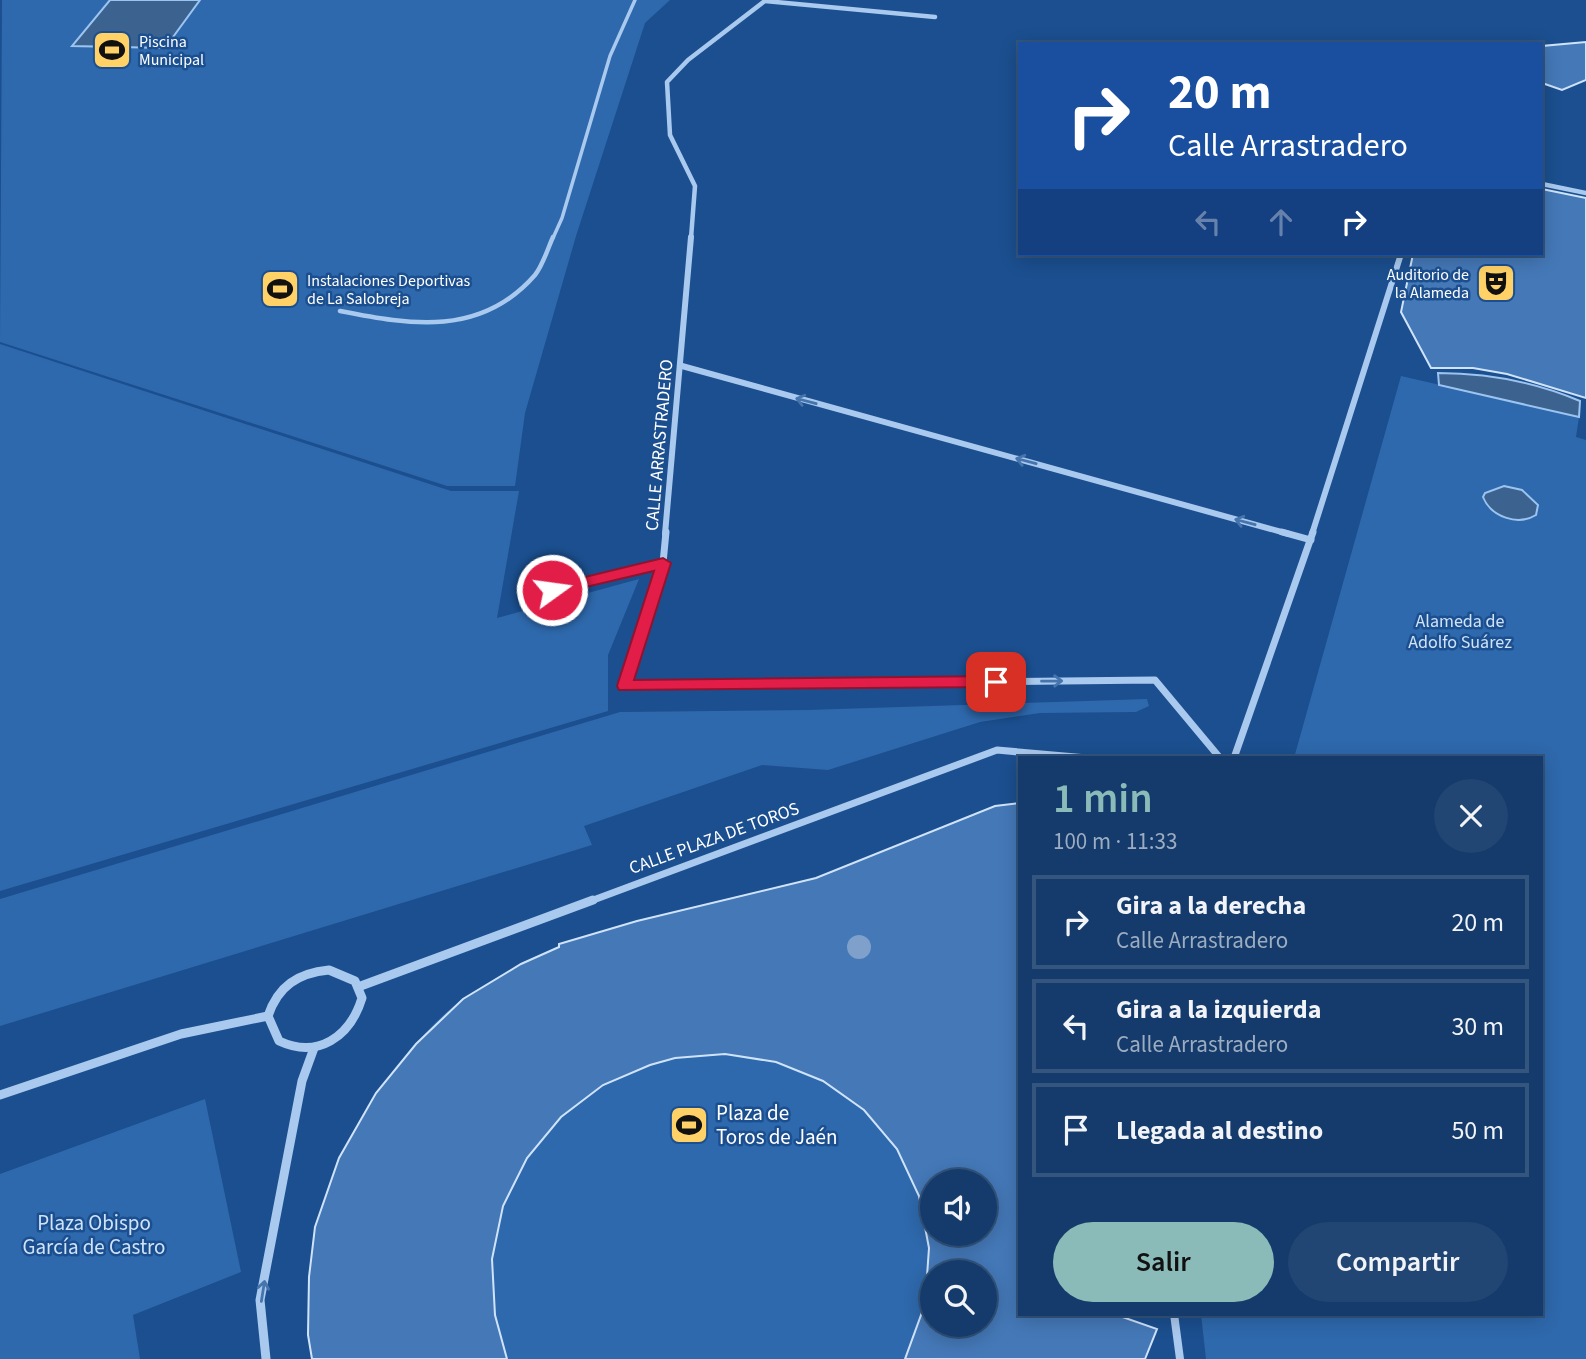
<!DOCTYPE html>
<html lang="es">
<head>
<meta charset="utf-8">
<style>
	body { margin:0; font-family:"Source Sans 3",sans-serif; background:#214673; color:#f1f3f6; height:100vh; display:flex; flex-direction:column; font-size:26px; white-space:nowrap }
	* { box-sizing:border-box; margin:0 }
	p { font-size:23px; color:#9dadc1 }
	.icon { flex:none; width:38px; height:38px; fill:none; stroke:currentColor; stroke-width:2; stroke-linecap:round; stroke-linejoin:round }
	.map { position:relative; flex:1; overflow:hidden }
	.drawer { position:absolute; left:1018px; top:756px; width:525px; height:560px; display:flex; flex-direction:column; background:#143b6b; border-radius:0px; box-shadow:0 4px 18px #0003,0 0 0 2px #33557e }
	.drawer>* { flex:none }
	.hud { position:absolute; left:1018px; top:42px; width:525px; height:214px; border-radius:0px; box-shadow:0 4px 18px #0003,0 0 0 2px #33557e; background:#1a4fa0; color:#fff; overflow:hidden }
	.fabs { position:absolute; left:920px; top:1169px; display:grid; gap:14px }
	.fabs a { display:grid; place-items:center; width:77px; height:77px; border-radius:50%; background:#143b6b; box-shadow:0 4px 18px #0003,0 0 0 2px #33557e; font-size:35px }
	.pin { position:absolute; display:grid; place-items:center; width:60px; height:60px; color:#fff; margin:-30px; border-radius:14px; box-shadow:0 4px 10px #0006 }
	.me { position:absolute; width:77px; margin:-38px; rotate:76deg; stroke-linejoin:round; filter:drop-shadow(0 0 5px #0008) }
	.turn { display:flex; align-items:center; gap:24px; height:147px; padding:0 35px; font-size:32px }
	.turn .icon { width:91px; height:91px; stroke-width:2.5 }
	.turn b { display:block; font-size:49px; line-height:60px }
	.lanes { display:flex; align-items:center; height:66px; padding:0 35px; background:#0003; justify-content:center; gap:35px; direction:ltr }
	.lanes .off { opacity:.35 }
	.round { display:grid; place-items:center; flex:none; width:74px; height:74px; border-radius:37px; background:#214673 }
	.headline { display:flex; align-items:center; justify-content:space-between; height:119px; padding:0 35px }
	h1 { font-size:42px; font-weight:600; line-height:52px; color:#8bbbb9 }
	.primary-button { display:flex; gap:14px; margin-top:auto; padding:14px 35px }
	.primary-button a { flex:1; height:80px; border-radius:42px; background:#8bbbb9; color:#111; font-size:28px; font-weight:600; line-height:80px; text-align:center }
	.primary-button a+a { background:#214673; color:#f1f3f6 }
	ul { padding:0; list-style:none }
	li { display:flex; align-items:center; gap:21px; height:94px; margin:0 14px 10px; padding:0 21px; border:4px solid #33557e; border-radius:0px }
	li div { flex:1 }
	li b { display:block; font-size:26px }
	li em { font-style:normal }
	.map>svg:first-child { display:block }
	.green { fill:#2e69ad; fill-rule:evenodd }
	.water { fill:#3c6290; stroke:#9cc4f0; stroke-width:2 }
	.building { fill:#4478b7; stroke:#cfe3fa; stroke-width:2; fill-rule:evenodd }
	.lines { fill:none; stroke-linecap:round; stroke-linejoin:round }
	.service-far2 { stroke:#a9c9ee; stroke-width:3.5 }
	.service-far1 { stroke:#a9c9ee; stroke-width:4.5 }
	.service { stroke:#a9c9ee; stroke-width:5 }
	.pedestrian-far1 { stroke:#a9c9ee; stroke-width:4.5 }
	.pedestrian { stroke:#a9c9ee; stroke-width:8 }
	.minor-far3 { stroke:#a9c9ee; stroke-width:4.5 }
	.minor-far2 { stroke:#a9c9ee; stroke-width:6 }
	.minor-far1 { stroke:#a9c9ee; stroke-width:7 }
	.minor { stroke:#a9c9ee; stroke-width:9 }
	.tree { fill:#7ea0ca }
	.oneway { stroke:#4674ac }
	.route { fill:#e11d48; stroke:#92132f; stroke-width:2 }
	.labels { text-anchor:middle; stroke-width:5; stroke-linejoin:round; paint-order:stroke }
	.far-poi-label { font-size:16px; fill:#fff; stroke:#1b4f8f; text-anchor:start }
	.street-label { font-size:18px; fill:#fff; stroke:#1b4f8f }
	.park-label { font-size:18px; fill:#cfe3fa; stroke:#1b4f8f }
	.near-poi-label { font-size:21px; fill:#fff; stroke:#1b4f8f; text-anchor:start }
	.near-park-label { font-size:21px; fill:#cfe3fa; stroke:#1b4f8f }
</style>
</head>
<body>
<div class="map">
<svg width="1586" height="1359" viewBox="0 0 1586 1359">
	<rect width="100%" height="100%" fill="#1b4f8f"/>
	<g class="green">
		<polygon points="2,0 670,0 645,23 576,236 525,413 515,486 447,486 0,342"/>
		<polygon points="0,344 451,491 519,491 497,618 639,579 608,655 608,711 0,891"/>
		<polygon points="1401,376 1579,417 1576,437 1586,440 1586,1359 1206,1359 1201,1314 1542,1314 1542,758 1294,758"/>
		<polygon points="1147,699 1149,706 1136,712 1040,713 980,722 828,770 762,765 584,826 592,845 0,1026 0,899 620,712 807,710"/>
		<path d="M579,939L1010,1016L1020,1030V1314H1116L1157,1329L1145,1359H312C295,1247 331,1148 401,1062C419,1039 441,1014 465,998C501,973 539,956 579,939ZM933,1181H985V1234H933ZM933,1272H985V1325H933Z"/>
		<polygon points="205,1099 241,1272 133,1315 140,1359 0,1359 0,1174"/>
	</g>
	<g class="water">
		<polygon points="110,0 200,0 165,48 72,46"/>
		<path d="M1438,373C1487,373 1535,382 1580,401L1579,417L1439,385Z"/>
		<path d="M1504,486L1522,490L1538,505L1536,515C1518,526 1491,517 1483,497L1485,493Z"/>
	</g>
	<g class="building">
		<polygon points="1586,42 1586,80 1562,90 1542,83 1542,46"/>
		<polygon points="1542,189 1586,198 1586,398 1507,374 1473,368 1431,368 1401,312 1413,254 1542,254"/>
		<path d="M1020,803V1314H1114L1157,1329L1145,1359H905L925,1304L929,1248L919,1196L897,1149L864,1110L823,1081L776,1062L725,1054L675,1058L650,1065L603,1085L561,1117L527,1158L503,1206L492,1259L495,1315L507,1359H312L308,1335L309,1277L315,1227L339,1158L376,1093L416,1044L463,999L521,964L559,947V944L637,921L816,878L995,806ZM933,1181H985V1234H933ZM933,1272H985V1325H933Z"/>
	</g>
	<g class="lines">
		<polyline class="service-far2" points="553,238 562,218 610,56 635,0"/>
		<path class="service-far1" d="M340,311C411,325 481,337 535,275C543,265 548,248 553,237"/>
		<polyline class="service" points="552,590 663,563"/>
		<polyline class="pedestrian-far1" points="1542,184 1586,193"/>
		<polyline class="pedestrian" points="1174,1314 1180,1359"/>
		<g class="minor-far3">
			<polyline points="765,1 935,17"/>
			<polyline points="691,238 695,186 670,135 667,82 688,60 766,0"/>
		</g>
		<g class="minor-far2">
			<polyline points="682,366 1289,534"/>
			<polyline points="665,534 691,237"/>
			<polyline points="1312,534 1401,254"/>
		</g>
		<g class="minor-far1">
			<polyline points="666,532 663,563 625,686 1155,680 1220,758"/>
			<polyline points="1282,532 1311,540"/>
			<polyline points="1234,758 1313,532"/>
			<polyline points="588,902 997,750 1087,758"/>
		</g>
		<g class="minor">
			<path d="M329,970L355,981L362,998C350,1037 318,1059 279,1041L268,1016C278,986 298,973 329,970Z"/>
			<polyline points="358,987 593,900"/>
			<polyline points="0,1095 181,1034 268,1016"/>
			<polyline points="266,1359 260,1300 302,1081 314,1048"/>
		</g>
	</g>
	<circle class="tree" cx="859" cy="947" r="12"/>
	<defs><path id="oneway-shaft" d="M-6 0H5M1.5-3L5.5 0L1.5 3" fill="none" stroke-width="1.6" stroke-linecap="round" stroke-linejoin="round" transform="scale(1.75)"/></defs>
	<g class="oneway">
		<use href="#oneway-shaft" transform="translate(806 401) rotate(-165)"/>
		<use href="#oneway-shaft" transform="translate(1026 461) rotate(-165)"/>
		<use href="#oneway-shaft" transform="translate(1245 522) rotate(-165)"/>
		<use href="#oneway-shaft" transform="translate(1052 681) rotate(-1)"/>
		<use href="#oneway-shaft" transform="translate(263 1291) rotate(-81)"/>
	</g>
	<polygon class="route" points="663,558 671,563 634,680 996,676 1004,682 996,687 619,690 617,686 654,571 552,595 545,590 552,585"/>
	<defs>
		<g id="stadium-square" transform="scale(2.0125)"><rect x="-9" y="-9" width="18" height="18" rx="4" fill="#ffd166" stroke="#1b4f8f"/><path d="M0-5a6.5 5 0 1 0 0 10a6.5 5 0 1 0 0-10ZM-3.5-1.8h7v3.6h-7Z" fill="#111"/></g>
		<g id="theatre-square" transform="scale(2.0125)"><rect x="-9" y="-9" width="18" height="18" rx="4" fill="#ffd166" stroke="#1b4f8f"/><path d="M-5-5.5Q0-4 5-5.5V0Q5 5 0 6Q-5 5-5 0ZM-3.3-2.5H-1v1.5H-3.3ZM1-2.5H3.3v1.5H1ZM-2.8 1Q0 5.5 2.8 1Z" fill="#111"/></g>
	</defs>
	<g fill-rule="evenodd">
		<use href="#stadium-square" x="112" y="50"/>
		<use href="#theatre-square" x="1496" y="283"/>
		<use href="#stadium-square" x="280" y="289"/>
		<use href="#stadium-square" x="689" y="1125"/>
	</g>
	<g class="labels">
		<g class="far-poi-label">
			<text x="139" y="47">Piscina<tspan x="139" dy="18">Municipal</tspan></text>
			<text x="1469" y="280" text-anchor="end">Auditorio de<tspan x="1469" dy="18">la Alameda</tspan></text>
			<text x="307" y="286">Instalaciones Deportivas<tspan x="307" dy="18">de La Salobreja</tspan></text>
		</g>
		<g class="street-label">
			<text transform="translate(659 445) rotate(-85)" y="6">CALLE ARRASTRADERO</text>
			<text transform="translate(714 838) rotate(-20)" y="6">CALLE PLAZA DE TOROS</text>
		</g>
		<g class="park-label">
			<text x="1460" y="627">Alameda de<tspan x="1460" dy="21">Adolfo Suárez</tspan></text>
		</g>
		<g class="near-poi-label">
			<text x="716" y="1120">Plaza de<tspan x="716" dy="24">Toros de Jaén</tspan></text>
		</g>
		<g class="near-park-label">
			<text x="94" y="1230">Plaza Obispo<tspan x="94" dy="24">García de Castro</tspan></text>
		</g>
	</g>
</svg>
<div class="fabs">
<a><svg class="icon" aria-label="sound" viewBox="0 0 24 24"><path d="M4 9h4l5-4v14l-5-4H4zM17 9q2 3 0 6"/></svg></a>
<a><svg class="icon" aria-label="search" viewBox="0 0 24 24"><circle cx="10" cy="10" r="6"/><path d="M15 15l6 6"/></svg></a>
</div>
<div class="pin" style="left:996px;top:682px;background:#d93025"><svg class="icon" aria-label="arrive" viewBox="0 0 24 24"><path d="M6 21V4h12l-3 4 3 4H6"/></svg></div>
<svg class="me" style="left:552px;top:590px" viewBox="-20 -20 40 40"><circle r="17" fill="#e11d48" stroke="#fff" stroke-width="3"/><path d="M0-11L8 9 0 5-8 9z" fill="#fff"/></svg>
<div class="hud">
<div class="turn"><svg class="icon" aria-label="right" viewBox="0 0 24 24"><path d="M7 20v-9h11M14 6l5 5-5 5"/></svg><div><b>20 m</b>Calle Arrastradero</div></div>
<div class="lanes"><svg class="icon off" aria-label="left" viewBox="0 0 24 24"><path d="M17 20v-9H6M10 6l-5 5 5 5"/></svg><svg class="icon off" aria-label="ahead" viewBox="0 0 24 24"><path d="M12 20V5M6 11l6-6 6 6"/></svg><svg class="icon" aria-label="right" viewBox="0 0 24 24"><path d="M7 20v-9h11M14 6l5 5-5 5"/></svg></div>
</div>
<section class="drawer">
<div class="headline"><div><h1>1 min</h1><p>100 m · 11:33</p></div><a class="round"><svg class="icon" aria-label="close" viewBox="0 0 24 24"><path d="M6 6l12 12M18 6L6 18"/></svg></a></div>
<ul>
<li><svg class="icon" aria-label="right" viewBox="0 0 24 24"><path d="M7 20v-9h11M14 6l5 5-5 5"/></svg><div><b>Gira a la derecha</b><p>Calle Arrastradero</p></div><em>20 m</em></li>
<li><svg class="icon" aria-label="left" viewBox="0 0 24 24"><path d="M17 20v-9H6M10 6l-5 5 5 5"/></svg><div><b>Gira a la izquierda</b><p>Calle Arrastradero</p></div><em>30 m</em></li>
<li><svg class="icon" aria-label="arrive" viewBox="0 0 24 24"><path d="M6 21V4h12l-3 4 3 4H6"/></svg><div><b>Llegada al destino</b></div><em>50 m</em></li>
</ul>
<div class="primary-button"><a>Salir</a><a>Compartir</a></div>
</section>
</div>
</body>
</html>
